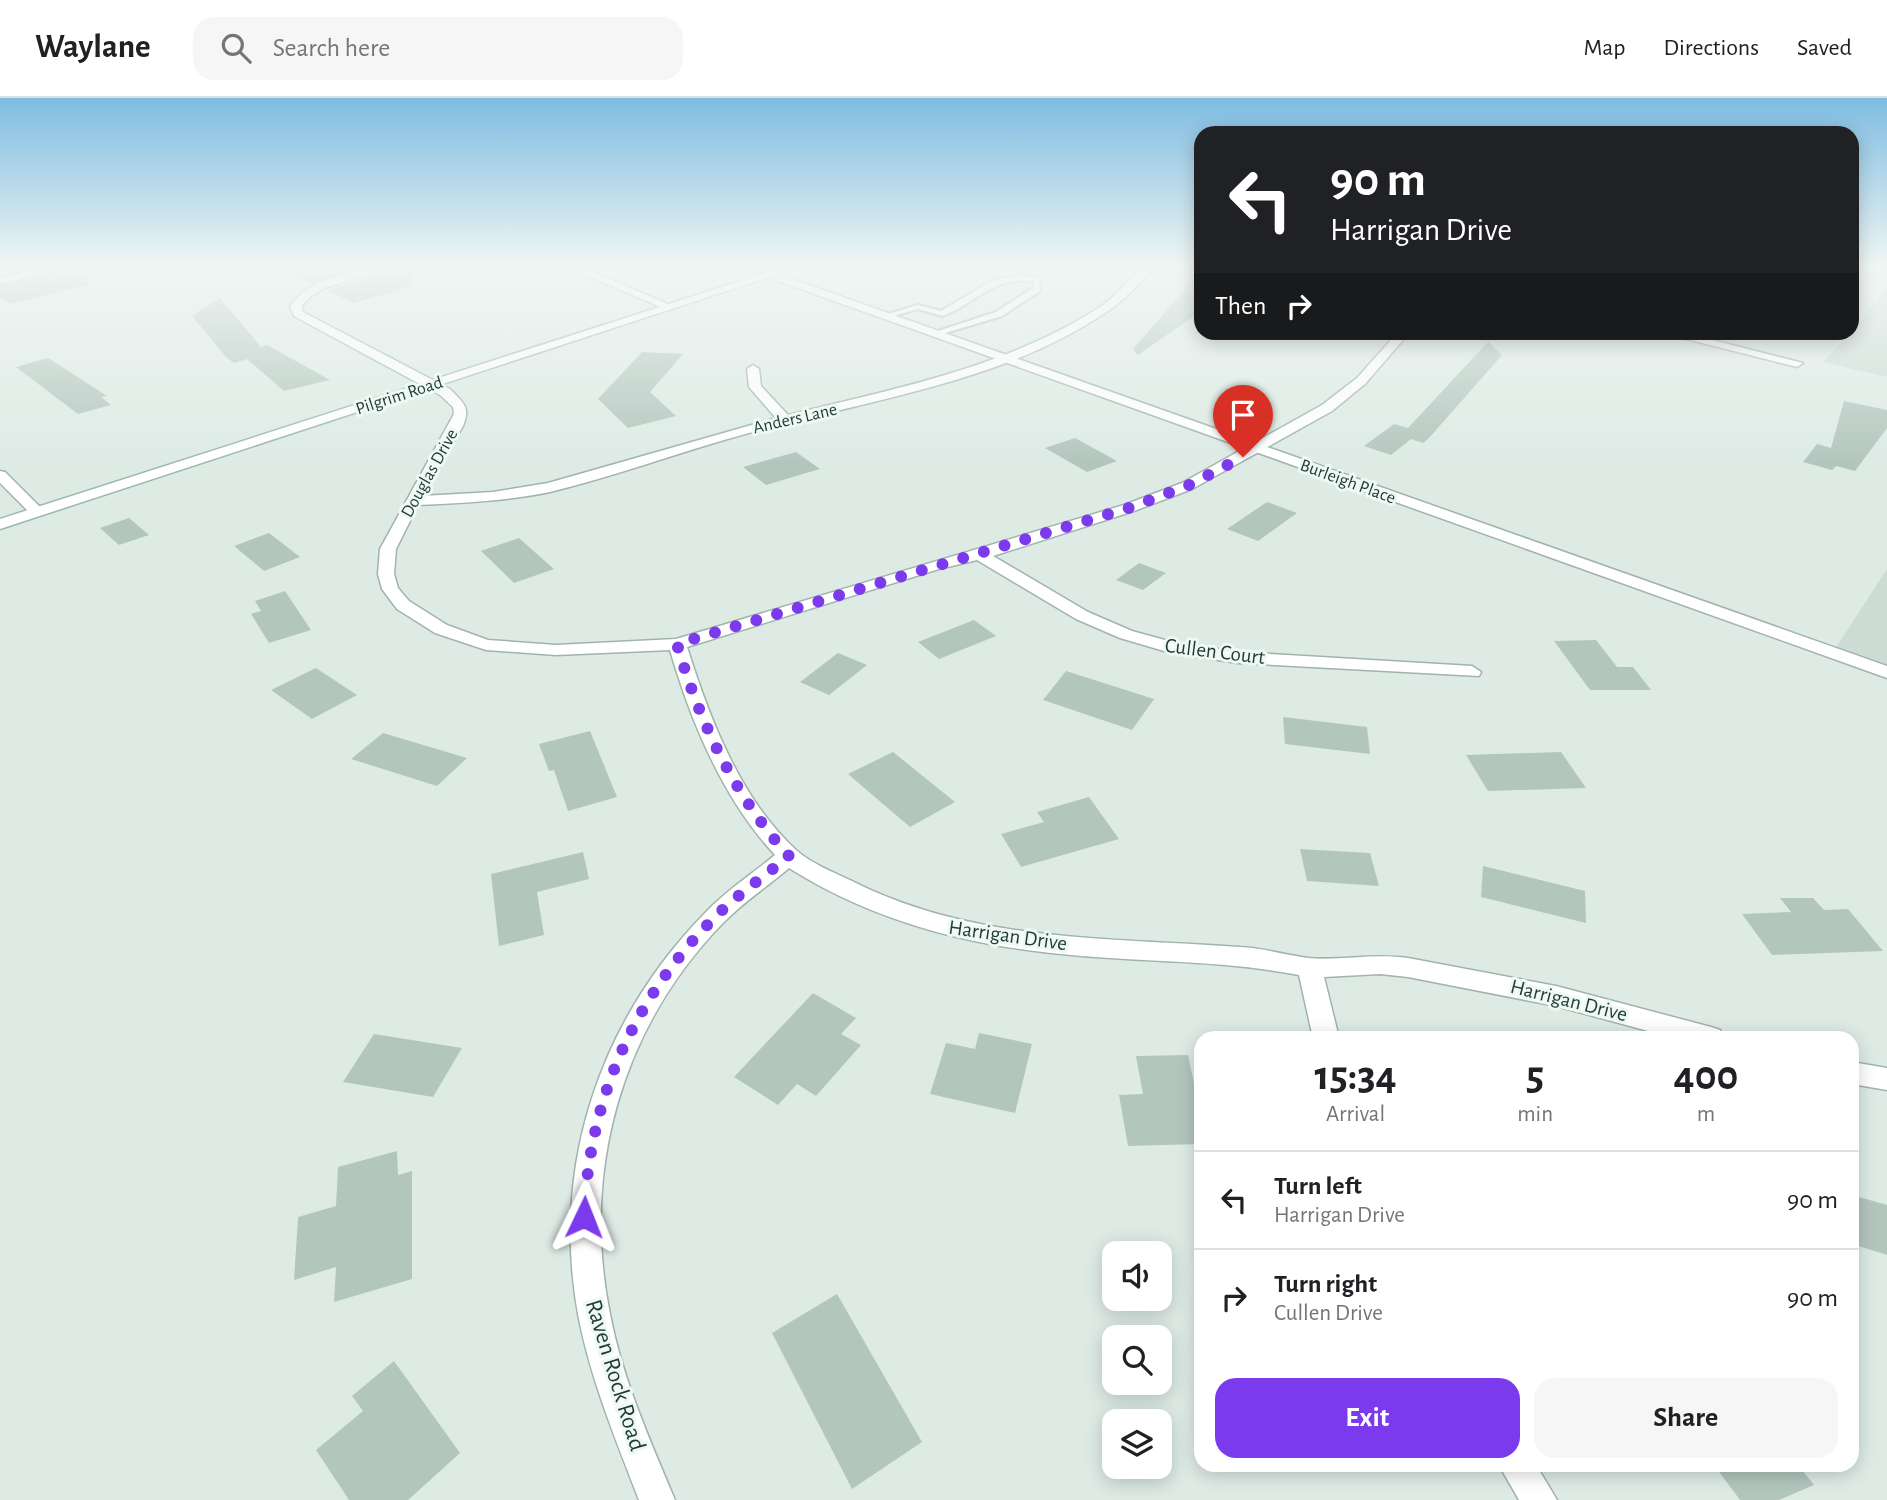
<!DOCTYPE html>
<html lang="en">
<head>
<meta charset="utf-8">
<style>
	body { margin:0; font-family:"Alegreya Sans",sans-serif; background:#f6f6f6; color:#202124; height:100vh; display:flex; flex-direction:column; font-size:26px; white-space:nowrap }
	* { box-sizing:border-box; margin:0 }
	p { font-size:23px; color:#757577 }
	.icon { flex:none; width:38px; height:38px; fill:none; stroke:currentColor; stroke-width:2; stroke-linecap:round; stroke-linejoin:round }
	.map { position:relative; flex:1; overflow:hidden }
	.details { position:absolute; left:1194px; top:933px; width:665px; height:441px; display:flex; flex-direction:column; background:#fff; border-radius:21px; box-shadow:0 4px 18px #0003 }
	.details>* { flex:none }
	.hud { position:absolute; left:1194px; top:28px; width:665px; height:214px; border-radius:21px; box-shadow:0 4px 18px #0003; background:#202124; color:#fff; overflow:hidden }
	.fabs { position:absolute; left:1102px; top:1143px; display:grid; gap:14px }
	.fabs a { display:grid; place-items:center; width:70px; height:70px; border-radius:14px; background:#fff; box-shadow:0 4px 18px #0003; font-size:35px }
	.pin { position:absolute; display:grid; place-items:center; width:60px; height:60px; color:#fff; margin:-72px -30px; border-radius:50% 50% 50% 0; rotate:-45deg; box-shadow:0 0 7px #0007 }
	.pin .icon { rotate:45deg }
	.me { position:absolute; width:77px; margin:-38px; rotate:2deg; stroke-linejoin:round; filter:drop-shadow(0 0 5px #0008) }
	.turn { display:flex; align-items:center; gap:24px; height:147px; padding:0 21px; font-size:32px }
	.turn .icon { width:91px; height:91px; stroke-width:2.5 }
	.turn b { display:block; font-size:49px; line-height:60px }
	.then { display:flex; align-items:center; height:66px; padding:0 21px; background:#0003; gap:14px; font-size:26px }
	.eta { display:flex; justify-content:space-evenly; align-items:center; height:119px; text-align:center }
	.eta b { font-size:42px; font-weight:600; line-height:49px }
	.action { display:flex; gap:14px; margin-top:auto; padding:14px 21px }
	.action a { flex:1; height:80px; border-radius:21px; background:#7c3aed; color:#fff; font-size:28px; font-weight:600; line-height:80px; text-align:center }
	.action a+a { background:#f6f6f6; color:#202124 }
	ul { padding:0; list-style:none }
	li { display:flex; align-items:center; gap:21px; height:98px; padding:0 21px; border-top:2px solid #e0e0e0 }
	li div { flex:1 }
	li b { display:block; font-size:26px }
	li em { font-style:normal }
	header { display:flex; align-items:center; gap:42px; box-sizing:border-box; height:98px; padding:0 35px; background:#fff; border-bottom:2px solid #e0e0e0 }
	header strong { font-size:33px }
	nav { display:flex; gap:38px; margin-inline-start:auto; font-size:24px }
	.search { width:490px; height:63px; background:#f6f6f6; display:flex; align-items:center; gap:18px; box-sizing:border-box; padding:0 24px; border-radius:21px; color:#757577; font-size:26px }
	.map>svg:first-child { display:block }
	.built { fill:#ccdbd4 }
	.building { fill:#b3c6be }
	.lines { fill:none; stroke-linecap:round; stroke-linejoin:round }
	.service-casing { stroke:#a1b3ac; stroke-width:4 }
	.minor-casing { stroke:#a1b3ac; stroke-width:3 }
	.tertiary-casing { stroke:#a1b3ac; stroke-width:3 }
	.secondary-casing { stroke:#9cb8ae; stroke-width:3 }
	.service { fill:#fff; fill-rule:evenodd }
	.minor { fill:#fff; fill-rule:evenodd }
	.tertiary { fill:#fff; fill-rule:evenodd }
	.secondary { fill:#fff; fill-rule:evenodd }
	.route { stroke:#7c3aed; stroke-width:12; stroke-dasharray:0 21.6 }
	.labels { text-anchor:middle; stroke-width:6; stroke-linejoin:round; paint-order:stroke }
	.far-street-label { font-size:18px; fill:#1e3c34; stroke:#eff8f3 }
	.street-label { font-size:21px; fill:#1e3c34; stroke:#eff8f3 }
	.near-street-label { font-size:24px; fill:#1e3c34; stroke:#eff8f3 }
</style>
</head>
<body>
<header>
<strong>Waylane</strong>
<div class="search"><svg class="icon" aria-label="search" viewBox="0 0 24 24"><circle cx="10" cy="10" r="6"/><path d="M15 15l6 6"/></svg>Search here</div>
<nav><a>Map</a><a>Directions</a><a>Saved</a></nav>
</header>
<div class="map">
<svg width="1887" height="1402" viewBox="0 0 1887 1402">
	<rect width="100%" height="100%" fill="#deebe5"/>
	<g class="built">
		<polygon points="1887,190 1887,279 1823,264 1852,234"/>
		<polygon points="1887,471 1887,569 1835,551"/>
	</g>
	<g class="building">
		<polygon points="72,168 86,168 88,187 11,206 0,200 0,188"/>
		<polygon points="274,168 365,168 312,186"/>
		<polygon points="398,168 411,168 413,188 353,205 327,192 385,176"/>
		<polygon points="1200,174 1200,214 1138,257 1133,251"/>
		<polygon points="220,200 261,249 267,247 330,282 284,293 247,261 234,265 227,260 192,218"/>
		<polygon points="1488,244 1502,257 1429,340 1423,345 1411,341 1391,357 1364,348 1394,326 1408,330"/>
		<polygon points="642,254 683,256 650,294 676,318 628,330 598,301"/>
		<polygon points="48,260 107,298 101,299 111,307 78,316 16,269"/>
		<polygon points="1844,303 1887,312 1887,330 1855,373 1836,368 1832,372 1803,364 1817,346 1831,350"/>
		<polygon points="1075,340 1117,363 1087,374 1045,350"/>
		<polygon points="796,354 820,371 766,387 743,369"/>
		<polygon points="1267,404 1297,415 1258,443 1227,431"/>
		<polygon points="129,420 149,437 119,447 100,430"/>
		<polygon points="269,435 300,459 264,473 234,448"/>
		<polygon points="519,440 554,471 514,485 481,453"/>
		<polygon points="1139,465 1166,475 1143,492 1116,482"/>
		<polygon points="285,493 311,532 269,545 251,516 261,513 255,503"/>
		<polygon points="974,522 996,538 939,561 918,544"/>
		<polygon points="1596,542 1617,569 1633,569 1651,592 1590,592 1554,543"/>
		<polygon points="838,555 867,567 829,597 800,584"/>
		<polygon points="316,570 357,597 312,621 271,592"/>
		<polygon points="1066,573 1154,601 1132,632 1043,602"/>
		<polygon points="1283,619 1367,629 1370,656 1285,646"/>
		<polygon points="590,633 617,699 568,713 554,672 549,673 539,646"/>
		<polygon points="383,635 467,660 437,688 351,661"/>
		<polygon points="893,654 955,704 910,729 848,676"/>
		<polygon points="1561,654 1586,690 1488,693 1466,657"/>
		<polygon points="1089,699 1119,741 1021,769 1001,736 1044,724 1037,714"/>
		<polygon points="1300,751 1370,755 1379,788 1307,783"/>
		<polygon points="583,754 589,781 537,794 544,837 499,848 491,776"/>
		<polygon points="1483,768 1585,793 1586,825 1481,799"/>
		<polygon points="1780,800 1813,800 1824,812 1848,811 1883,853 1772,857 1742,816 1791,814"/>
		<polygon points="813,895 856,920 841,936 861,947 816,998 797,986 778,1007 734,979"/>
		<polygon points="979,935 1032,946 1015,1015 930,996 946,945 975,951"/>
		<polygon points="374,936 462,950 433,999 343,984"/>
		<polygon points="1188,957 1200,1013 1200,1046 1128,1048 1119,997 1143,996 1136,958"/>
		<polygon points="397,1053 398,1077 412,1073 412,1181 334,1204 336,1169 294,1182 298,1119 336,1108 338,1069"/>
		<polygon points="1852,1097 1887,1107 1887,1157 1852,1146"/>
		<polygon points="837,1196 922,1344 852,1391 772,1235"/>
		<polygon points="394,1263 460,1355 408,1402 349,1402 316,1352 363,1313 352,1298"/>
		<polygon points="1714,1367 1798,1367 1814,1387 1779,1402 1740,1402"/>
	</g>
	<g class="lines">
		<g class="service-casing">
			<path id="service" d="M1021,177L1039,180L1040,193L1002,218L939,237L932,235L996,214L1033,190L1034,183C992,178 977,205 942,218L918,211L886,220L882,218L918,207L941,213L994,182Z"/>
		</g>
		<g class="minor-casing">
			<g id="minor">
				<polygon points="51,168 70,168 0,186 0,180"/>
				<path d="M378,168H396C367,185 325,178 302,208L303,214L450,291C463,305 471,308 463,328L422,398L493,394L548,385L776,320L749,289L747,271L753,267L759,271L761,288L788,317C893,291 1004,270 1097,211C1115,200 1128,182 1144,168H1156C1141,184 1124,203 1105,215C1001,285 868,302 749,335C682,353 617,378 550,394C506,403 462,405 418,407L396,451L394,476L398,490L409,503L447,527L488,542L556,547L676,541L1124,407L1182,385L1322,307L1357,280L1398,234H1410L1365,286L1332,313L1192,391L1134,413L993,458L1088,514L1132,533L1172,544L1238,554L1472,568L1481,574L1479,578L1238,565L1171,555L1120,540L1076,521L977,462L939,471L687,549C709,619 740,701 796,752C812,766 833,774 852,783C972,844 1108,840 1240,849C1263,850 1285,857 1308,860C1341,863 1374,855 1408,860L1556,888L1711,929L1720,932L1724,940H1674L1556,908L1408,879L1380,876L1324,879L1339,940H1313L1299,877C1227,863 1154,864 1082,858C978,850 878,826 789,770C768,788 744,804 724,824C621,929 581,1073 610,1216C622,1280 650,1342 675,1402H639C616,1342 590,1280 578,1216C551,1067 600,922 706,814C726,793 752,776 775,757C723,701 691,624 670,552L556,557L486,552L435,535L397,511L382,491L378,476L380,451L454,316L453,309L440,297L294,218L290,208C310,181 347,175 378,168Z"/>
				<polygon points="565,168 579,168 675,209 665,211"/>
				<polygon points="1659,234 1681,234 1803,265 1797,269"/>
				<polygon points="0,373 5,374 45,414 42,417 32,417 0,385"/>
				<polygon points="1852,964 1887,970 1887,992 1852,986"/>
				<polygon points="1499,1367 1536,1367 1557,1402 1519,1402"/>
			</g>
		</g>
		<g class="tertiary-casing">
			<polygon id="tertiary" points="767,175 775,175 1887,568 1887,580 767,179"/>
		</g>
		<g class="secondary-casing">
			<polygon id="secondary" points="787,168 803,168 0,431 0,421"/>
		</g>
		<use href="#service" class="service"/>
		<use href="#minor" class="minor"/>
		<use href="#tertiary" class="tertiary"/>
		<use href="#secondary" class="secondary"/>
	</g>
	<linearGradient id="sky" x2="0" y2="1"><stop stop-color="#7ebce1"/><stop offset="0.46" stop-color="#f0f6f3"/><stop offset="1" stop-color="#f0f6f3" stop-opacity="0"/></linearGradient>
	<rect width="1887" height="365" fill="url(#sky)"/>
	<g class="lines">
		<path class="route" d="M584,1119C589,1003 632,902 715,819C737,797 765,778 789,758C735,699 699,623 677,546L1129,410L1187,388L1243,359"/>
	</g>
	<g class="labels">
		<g class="far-street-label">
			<text transform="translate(399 297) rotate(-18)" y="6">Pilgrim Road</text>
			<text transform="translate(795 320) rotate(-13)" y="6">Anders Lane</text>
			<text transform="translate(429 375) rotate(-61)" y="6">Douglas Drive</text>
			<text transform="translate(1348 383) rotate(20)" y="6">Burleigh Place</text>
		</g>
		<g class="street-label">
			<text transform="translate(1215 553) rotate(7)" y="7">Cullen Court</text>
			<text transform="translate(1008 837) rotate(8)" y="7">Harrigan Drive</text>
			<text transform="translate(1569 902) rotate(14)" y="7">Harrigan Drive</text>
		</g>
		<g class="near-street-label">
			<text transform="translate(616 1277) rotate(73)" y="8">Raven Rock Road</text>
		</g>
	</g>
</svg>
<div class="fabs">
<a><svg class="icon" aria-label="sound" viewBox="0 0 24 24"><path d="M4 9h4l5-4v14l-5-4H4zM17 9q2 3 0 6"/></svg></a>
<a><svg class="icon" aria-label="search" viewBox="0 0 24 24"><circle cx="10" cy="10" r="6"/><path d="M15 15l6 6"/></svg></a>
<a><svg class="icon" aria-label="layers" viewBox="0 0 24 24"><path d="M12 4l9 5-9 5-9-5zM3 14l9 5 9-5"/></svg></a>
</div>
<div class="pin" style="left:1243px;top:359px;background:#d93025"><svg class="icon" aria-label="arrive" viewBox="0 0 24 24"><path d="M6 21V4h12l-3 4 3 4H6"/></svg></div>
<svg class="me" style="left:584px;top:1119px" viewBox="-20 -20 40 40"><path d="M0-17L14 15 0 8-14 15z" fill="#7c3aed" stroke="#fff" stroke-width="4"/></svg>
<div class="hud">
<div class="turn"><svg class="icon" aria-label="left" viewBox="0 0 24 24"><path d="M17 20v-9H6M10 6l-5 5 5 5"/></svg><div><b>90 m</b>Harrigan Drive</div></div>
<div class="then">Then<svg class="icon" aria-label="right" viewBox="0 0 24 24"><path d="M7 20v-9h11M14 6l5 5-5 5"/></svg></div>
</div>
<section class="details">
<div class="eta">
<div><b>15:34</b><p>Arrival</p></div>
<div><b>5</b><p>min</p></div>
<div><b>400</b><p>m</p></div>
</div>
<ul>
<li><svg class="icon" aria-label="left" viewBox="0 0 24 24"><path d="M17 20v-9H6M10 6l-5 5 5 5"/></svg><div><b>Turn left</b><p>Harrigan Drive</p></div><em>90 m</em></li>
<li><svg class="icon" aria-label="right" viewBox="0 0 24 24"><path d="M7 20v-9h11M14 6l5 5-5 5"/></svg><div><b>Turn right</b><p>Cullen Drive</p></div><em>90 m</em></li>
</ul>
<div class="action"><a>Exit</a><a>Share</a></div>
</section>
</div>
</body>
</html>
